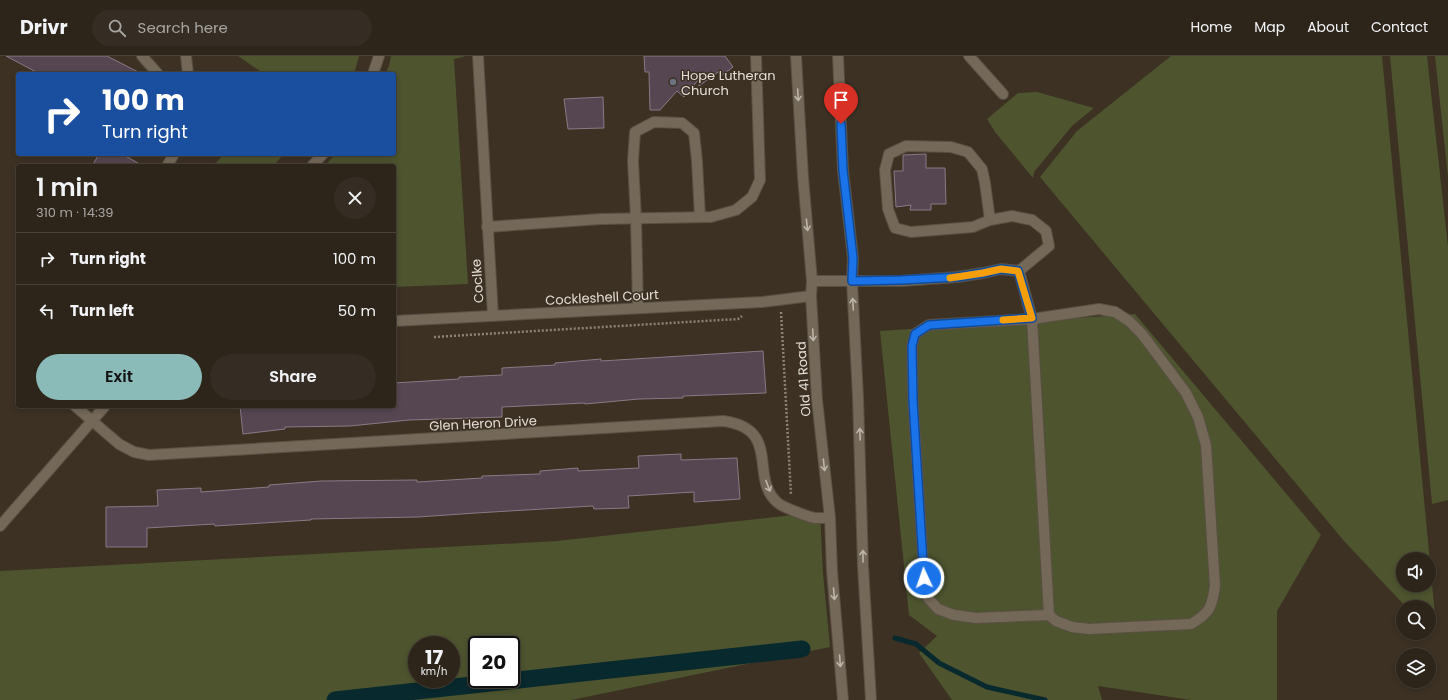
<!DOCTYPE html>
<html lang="en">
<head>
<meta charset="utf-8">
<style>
	body { margin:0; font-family:Poppins,sans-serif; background:#352d23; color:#f1f3f6; height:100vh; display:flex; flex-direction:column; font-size:15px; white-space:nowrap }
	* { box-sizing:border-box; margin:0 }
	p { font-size:13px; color:#a7a5a2 }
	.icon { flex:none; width:22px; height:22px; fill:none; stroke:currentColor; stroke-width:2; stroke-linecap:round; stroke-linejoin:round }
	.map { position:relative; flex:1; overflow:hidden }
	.side { position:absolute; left:16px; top:108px; width:380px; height:244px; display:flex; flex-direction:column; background:#2d251a; border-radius:4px; box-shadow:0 2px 6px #0003,0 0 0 1px #484239 }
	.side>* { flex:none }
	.top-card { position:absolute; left:16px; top:16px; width:380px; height:84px; border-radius:4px; box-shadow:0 2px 6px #0003,0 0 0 1px #484239; background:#1a4fa0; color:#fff; overflow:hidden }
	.fabs { position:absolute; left:1396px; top:496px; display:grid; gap:8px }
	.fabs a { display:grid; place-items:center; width:40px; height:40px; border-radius:50%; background:#2d251a; box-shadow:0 2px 6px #0003,0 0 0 1px #484239; font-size:20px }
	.speed { position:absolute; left:408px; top:580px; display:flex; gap:8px; font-size:20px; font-weight:700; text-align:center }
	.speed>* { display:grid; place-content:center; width:52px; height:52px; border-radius:50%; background:#2d251a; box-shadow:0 2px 6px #0003,0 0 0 1px #484239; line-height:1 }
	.speed small { font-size:10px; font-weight:400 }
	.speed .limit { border:2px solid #111; border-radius:6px; background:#fff; color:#111 }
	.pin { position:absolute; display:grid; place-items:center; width:34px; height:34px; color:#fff; margin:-41px -17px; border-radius:50% 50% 50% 0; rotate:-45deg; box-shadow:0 0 4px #0007 }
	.pin .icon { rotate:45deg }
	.me { position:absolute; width:44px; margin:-22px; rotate:357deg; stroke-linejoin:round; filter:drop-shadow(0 0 3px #0008) }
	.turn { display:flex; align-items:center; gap:14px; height:84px; padding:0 20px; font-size:18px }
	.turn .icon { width:52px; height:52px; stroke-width:2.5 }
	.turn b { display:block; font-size:28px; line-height:34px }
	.round { display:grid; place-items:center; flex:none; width:42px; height:42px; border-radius:21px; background:#352d23 }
	.overview { display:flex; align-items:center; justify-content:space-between; height:68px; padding:0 20px }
	h1 { font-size:24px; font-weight:600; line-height:30px }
	.primary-button { display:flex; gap:8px; margin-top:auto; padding:8px 20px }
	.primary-button a { flex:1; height:46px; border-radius:24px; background:#8bbbb9; color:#111; font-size:16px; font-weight:600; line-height:46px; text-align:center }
	.primary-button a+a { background:#352d23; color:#f1f3f6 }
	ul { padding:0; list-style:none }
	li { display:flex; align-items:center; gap:12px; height:52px; padding:0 20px; border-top:1px solid #484239 }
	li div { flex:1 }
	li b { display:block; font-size:15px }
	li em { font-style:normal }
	header { display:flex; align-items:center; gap:24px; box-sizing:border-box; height:56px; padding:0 20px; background:#2d251a; border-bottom:1px solid #484239 }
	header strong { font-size:19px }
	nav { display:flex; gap:22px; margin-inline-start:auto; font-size:14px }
	.search { width:280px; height:36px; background:#352d23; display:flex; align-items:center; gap:10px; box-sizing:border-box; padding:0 14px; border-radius:22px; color:#a7a5a2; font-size:15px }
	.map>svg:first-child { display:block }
	.green { fill:#4d542e; fill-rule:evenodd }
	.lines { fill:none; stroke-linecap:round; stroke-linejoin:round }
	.stream { stroke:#08292e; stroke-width:5 }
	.canal { stroke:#08292e; stroke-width:17 }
	.building { fill:#564652; stroke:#8a7986 }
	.minor-casing { stroke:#595044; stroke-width:12 }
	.path { stroke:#8c8378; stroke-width:2.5; stroke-dasharray:2 2; stroke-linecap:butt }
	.minor { stroke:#746858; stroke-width:10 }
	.oneway { stroke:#bdb5a9 }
	.route-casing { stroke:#114b97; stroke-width:10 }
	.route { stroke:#1a73e8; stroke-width:7 }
	.slow { stroke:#f59e0b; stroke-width:7 }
	.worship-dot { fill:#6b7280; stroke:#3c3123; stroke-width:1.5 }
	.labels { text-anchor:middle; stroke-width:3; stroke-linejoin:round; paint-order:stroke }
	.poi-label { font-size:13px; fill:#e5ded5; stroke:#3c3123; text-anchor:start }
	.street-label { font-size:13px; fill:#e5ded5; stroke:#3c3123 }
</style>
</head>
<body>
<header>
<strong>Drivr</strong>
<div class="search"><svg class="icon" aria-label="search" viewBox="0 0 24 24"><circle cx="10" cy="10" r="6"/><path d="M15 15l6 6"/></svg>Search here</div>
<nav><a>Home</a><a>Map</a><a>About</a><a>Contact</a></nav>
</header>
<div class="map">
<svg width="1448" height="644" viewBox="0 0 1448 644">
	<rect width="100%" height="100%" fill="#3c3123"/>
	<g class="green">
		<polygon points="238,0 359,0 354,18 264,18"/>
		<polygon points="391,0 466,0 454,3 468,228 394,231 394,110 325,110 335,98 394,98 394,18 385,18 389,10"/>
		<path d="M1171,0H1382L1436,570L1429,572V551H1406L1344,485L1040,121L1077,75ZM1403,503H1429V529H1403Z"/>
		<polygon points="1390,0 1427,0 1448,191 1448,444 1432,448"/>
		<polygon points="1435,0 1448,0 1448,121"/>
		<polygon points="1037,36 1094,52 1072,70 1034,116 1033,122 995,76 987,63 1018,37"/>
		<polygon points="224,98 284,98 273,110 218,110 215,108"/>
		<polygon points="1135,258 1321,479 1277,555 1277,644 1191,644 1098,630 1102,644 952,644 919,597 937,580 909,559 880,275"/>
		<path d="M820,456L823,517L830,591L571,644H0V515L557,485ZM417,589H451V623H417ZM477,589H511V623H477Z"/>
	</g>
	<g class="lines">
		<polyline class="stream" points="895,582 916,588 939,607 987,631 1045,644"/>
		<polyline class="canal" points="335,644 802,593"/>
	</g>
	<g class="building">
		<polygon points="6,0 107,0 142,18 40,18"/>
		<polygon points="644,0 725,0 733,11 721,20 718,16 699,30 699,23 684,41 677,35 660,54 650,54 649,16 645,16"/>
		<polygon points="603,41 604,72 568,73 564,43"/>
		<polygon points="99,98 122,98 143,110 92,110"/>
		<polygon points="926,98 926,112 945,112 946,148 931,148 931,154 910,154 911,149 896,151 894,115 903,115 903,99"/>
		<polygon points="763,295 766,337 683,340 683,342 639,343 585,348 585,347 502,351 502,361 409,364 350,370 285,371 285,373 243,378 240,350 394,350 394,327 459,323 459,321 502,319 502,312 555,309 555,307 601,303 601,305"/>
		<polygon points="681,398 681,404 737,402 740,443 694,446 694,436 628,440 629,452 594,453 593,450 476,457 418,461 311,463 311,464 215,470 214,468 147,472 147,491 106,491 106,451 158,450 157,434 201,432 201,436 269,431 269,429 321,425 417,424 417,426 482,422 482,420 540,418 540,415 578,412 578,415 639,412 638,400"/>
	</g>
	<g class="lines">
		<g class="minor-casing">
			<g id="minor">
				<polyline points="142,0 158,18"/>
				<polyline points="186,0 188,18"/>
				<polyline points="478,0 493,260"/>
				<polyline points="796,0 803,121 812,225 811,240 817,344 830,462 832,515 843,644"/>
				<polyline points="838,0 843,114 853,202 852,225 858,341 863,510 871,644"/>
				<polyline points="969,0 1003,38"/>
				<polyline points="373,18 379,0"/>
				<polyline points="167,110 174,98"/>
				<polyline points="312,110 323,98"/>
				<polyline points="487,171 601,163 711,161 736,154 752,141 760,124 756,0"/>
				<path d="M1019,215L1032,263L929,269L915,278L912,290L913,345L924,522L928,542L938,553L954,559L976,562L1049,559L1056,565L1072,571L1089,573L1191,568C1210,557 1212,551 1215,530L1206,389L1198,361L1186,337L1142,278L1129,265L1115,256L1099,253L1032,263L1049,559"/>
				<polyline points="812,225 901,225 957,221 983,217 1001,213 1019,215 1049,190 1046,175 1032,164 1012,160 990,164 973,171 911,176 895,172 888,153 885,114 889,98 906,90 951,91 968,96 982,113 985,127 990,164"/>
				<polyline points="638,252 636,163 633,105 635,76 654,66 682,67 694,77 697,105 700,161"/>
				<polyline points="394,265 762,246 811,240"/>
				<path d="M75,350L119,388L134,396L149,399L723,365C783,373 748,422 778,447C783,451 808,461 815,462C820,462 825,462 830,462"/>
				<polyline points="0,470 105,350"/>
			</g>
		</g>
		<g class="path">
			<polyline points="781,256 791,439"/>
			<polyline points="434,281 738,263 742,260"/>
		</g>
		<use href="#minor" class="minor"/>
	</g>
	<defs><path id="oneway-shaft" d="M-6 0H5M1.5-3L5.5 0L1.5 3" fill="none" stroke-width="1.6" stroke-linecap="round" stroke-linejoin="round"/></defs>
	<g class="oneway">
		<use href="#oneway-shaft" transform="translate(798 39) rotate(87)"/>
		<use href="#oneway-shaft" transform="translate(807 169) rotate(84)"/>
		<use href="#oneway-shaft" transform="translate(853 248) rotate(-93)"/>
		<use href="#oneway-shaft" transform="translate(813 279) rotate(87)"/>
		<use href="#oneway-shaft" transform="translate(860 378) rotate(-92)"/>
		<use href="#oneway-shaft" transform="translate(824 409) rotate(84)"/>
		<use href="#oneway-shaft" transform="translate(768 430) rotate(69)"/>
		<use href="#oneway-shaft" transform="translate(863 500) rotate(-90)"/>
		<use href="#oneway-shaft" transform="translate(834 538) rotate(85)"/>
		<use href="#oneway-shaft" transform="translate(840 605) rotate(86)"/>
	</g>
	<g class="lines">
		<g class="route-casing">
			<polyline id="route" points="841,68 843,114 853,202 852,225 901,224 957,221 983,217 1001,213 1018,215 1032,262 929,269 915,278 912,290 913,345 924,522"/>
		</g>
		<use href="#route" class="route"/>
		<polyline class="slow" points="950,222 983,217 1001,213 1018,215 1032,262 1003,264"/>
	</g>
	<circle class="worship-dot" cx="673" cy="26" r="4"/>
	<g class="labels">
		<g class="poi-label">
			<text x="681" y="24">Hope Lutheran<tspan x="681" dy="15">Church</tspan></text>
		</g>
		<g class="street-label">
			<text transform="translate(477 225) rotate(-94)" y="5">Coclke</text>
			<text transform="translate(602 241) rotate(-3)" y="5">Cockleshell Court</text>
			<text transform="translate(803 323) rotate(-94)" y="5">Old 41 Road</text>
			<text transform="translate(483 367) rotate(-3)" y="5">Glen Heron Drive</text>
		</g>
	</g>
</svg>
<div class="fabs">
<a><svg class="icon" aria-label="sound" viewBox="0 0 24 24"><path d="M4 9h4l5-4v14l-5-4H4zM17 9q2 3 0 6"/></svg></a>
<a><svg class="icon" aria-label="search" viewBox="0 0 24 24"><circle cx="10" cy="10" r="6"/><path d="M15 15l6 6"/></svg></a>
<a><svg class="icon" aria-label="layers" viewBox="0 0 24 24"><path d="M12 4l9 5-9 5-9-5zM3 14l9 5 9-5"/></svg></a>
</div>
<div class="speed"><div>17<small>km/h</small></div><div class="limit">20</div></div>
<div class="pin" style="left:841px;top:68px;background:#d93025"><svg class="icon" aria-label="arrive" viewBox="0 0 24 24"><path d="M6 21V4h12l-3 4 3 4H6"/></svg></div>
<svg class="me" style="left:924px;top:522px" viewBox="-20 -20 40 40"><circle r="17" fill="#1a73e8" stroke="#fff" stroke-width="3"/><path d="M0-11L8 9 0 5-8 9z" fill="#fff"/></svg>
<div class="top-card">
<div class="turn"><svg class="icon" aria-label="right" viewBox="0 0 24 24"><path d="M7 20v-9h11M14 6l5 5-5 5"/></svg><div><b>100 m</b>Turn right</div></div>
</div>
<section class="side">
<div class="overview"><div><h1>1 min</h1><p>310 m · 14:39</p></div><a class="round"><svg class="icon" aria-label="close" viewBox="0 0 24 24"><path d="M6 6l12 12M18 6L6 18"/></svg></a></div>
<ul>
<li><svg class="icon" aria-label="right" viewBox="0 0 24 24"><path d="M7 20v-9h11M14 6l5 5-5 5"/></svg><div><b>Turn right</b></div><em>100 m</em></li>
<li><svg class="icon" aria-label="left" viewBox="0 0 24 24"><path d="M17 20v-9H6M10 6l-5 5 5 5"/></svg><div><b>Turn left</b></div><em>50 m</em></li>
</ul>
<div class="primary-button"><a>Exit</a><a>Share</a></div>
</section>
</div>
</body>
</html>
